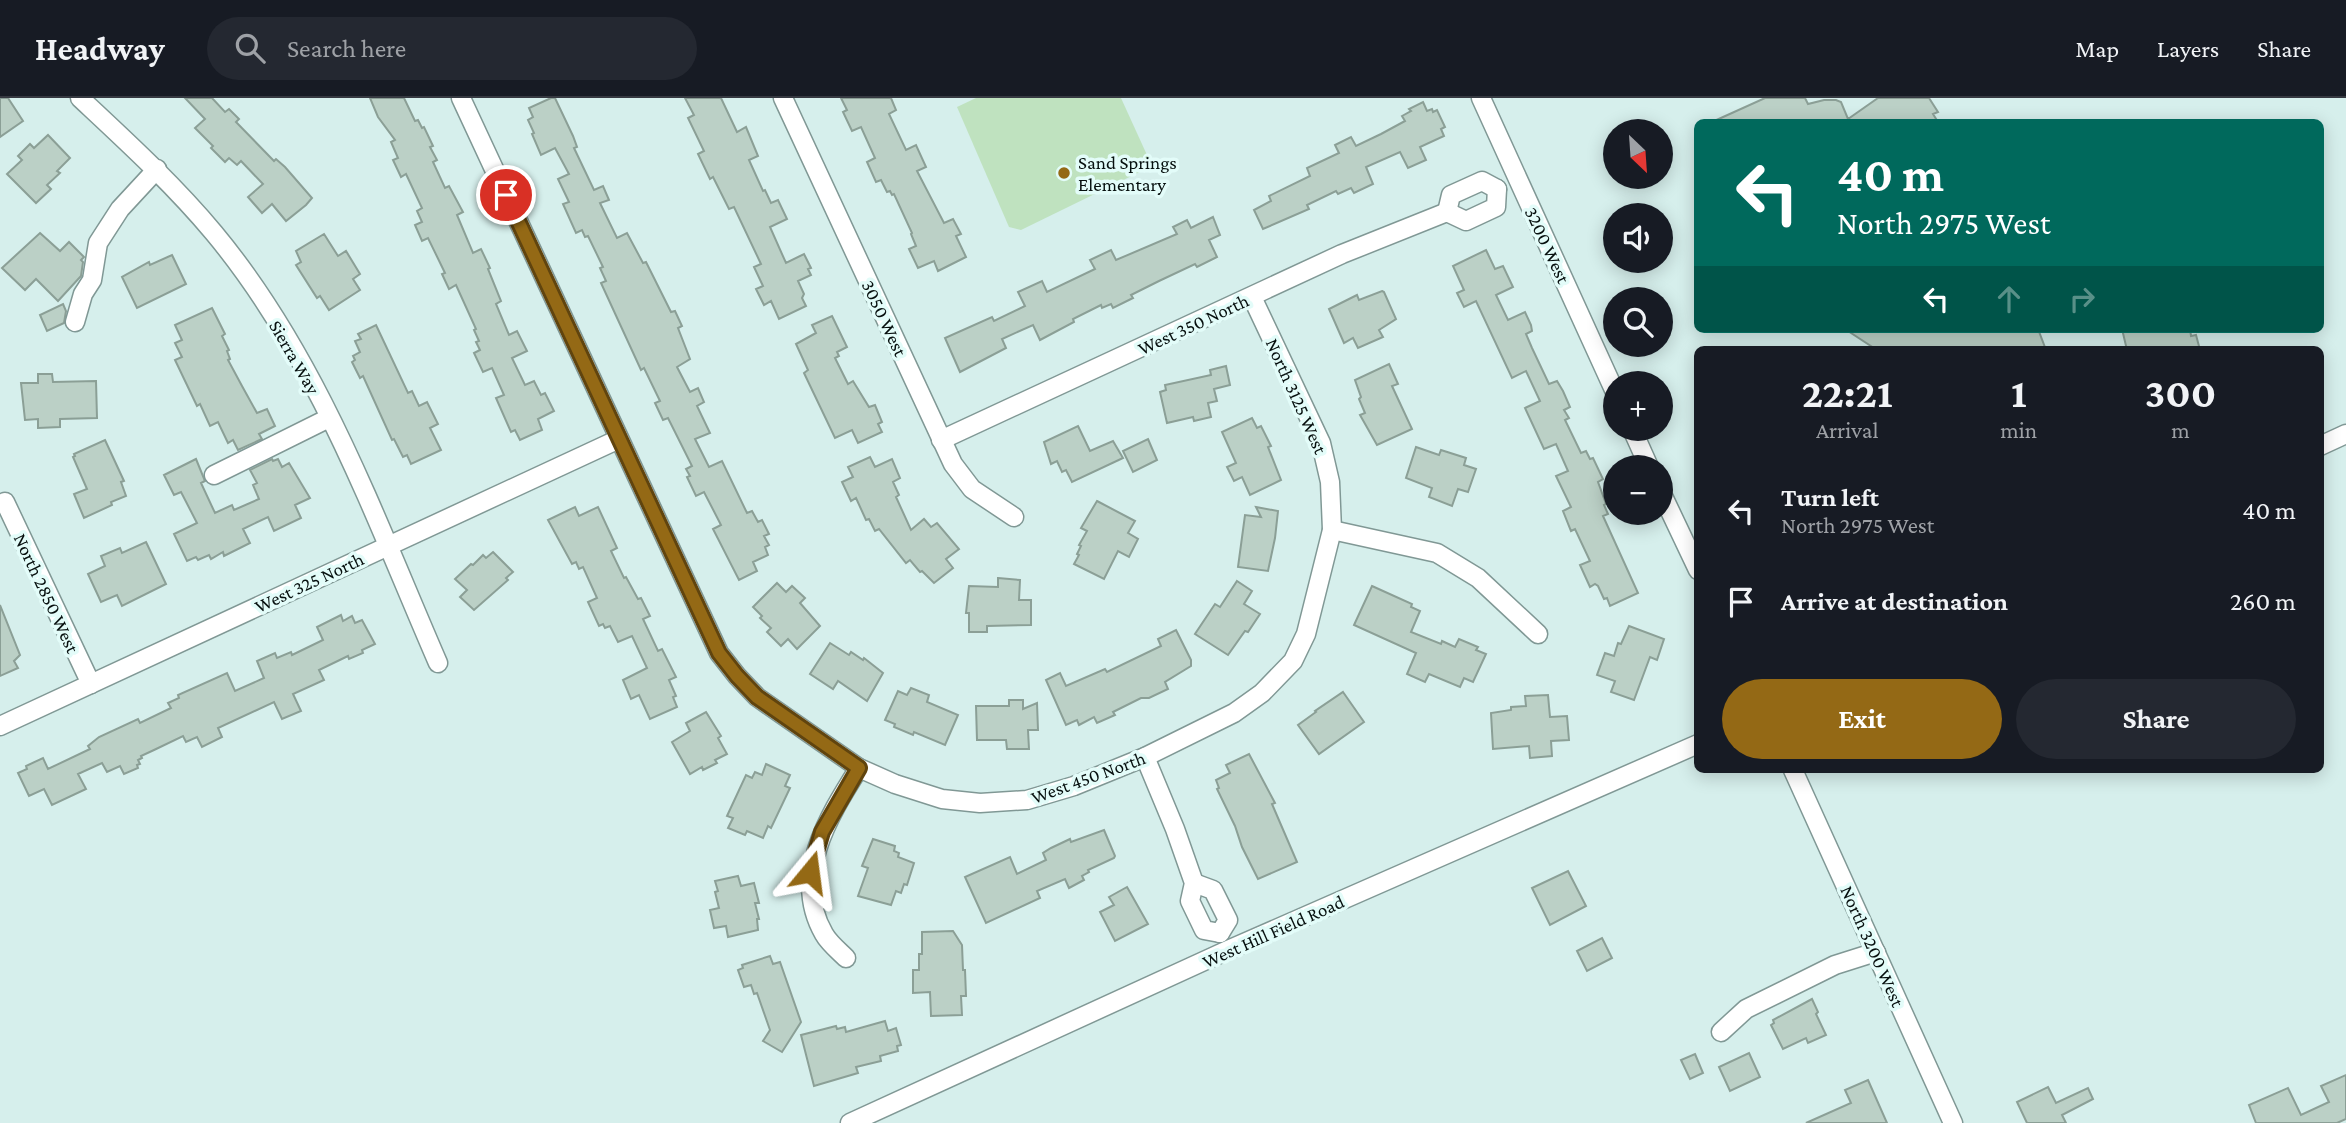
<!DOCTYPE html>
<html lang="en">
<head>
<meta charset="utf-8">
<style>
	body { margin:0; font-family:"Crimson Pro",serif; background:#242831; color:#f1f3f6; height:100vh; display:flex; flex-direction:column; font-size:26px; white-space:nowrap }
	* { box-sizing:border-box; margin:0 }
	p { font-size:23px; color:#9ea1a6 }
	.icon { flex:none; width:38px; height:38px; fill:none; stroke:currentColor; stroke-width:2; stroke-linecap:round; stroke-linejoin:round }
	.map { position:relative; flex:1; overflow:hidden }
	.sheet { position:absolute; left:1694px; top:248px; width:630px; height:427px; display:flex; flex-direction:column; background:#171b24; border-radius:10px; box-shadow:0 4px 18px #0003 }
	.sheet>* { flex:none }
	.guide { position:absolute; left:1694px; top:21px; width:630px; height:214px; border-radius:10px; box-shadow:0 4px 18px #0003; background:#00695c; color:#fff; overflow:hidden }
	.needle { width:46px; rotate:155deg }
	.controls { position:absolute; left:1603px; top:21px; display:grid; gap:14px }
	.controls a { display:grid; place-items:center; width:70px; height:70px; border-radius:50%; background:#171b24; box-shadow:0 4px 18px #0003; font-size:35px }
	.pin { position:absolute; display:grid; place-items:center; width:60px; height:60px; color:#fff; margin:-30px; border:4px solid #fff; border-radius:50%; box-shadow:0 2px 7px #0007 }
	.me { position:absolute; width:77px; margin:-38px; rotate:16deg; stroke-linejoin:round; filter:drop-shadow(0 0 5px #0008) }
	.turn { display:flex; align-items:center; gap:24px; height:147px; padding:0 28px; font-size:32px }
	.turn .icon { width:91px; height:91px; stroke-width:2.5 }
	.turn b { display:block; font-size:49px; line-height:60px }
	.lanes { display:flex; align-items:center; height:66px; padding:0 28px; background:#0003; justify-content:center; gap:35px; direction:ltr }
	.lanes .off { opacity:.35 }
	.eta { display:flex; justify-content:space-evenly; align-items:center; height:119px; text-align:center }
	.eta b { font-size:42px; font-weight:700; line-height:49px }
	.cta { display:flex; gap:14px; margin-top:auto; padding:14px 28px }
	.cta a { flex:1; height:80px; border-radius:42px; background:#946915; color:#fff; font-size:28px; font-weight:700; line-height:80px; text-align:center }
	.cta a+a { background:#242831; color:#f1f3f6 }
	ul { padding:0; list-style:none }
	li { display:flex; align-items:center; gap:21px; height:91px; padding:0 28px }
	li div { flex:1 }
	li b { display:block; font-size:26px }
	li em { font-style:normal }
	header { display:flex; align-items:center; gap:42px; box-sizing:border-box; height:98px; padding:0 35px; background:#171b24; border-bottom:2px solid #363941 }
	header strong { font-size:33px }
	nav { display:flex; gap:38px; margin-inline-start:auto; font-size:24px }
	.search { width:490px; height:63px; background:#242831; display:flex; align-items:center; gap:18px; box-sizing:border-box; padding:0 24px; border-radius:38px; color:#9ea1a6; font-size:26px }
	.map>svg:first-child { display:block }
	.green { fill:#bfe2bf }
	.building { fill:#bbd0c6; stroke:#8b9f96; stroke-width:2 }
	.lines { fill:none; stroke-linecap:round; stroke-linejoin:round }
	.minor-casing { stroke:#809895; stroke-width:21 }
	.minor { stroke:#fff; stroke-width:18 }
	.route-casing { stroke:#60440e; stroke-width:18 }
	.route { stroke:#946915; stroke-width:12 }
	.poi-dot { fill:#946915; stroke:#e3fcf9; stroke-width:2.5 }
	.labels { text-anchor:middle; stroke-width:7; stroke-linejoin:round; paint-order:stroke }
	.poi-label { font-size:19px; fill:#060f0e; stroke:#e3fcf9; text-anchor:start }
	.street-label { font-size:19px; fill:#060f0e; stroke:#e3fcf9 }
</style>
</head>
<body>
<header>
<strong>Headway</strong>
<div class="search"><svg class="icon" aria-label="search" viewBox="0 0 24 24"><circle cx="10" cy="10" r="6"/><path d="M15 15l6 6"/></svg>Search here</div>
<nav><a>Map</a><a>Layers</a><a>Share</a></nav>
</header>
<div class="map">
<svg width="2346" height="1025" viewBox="0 0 2346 1025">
	<rect width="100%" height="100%" fill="#d6efec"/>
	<polygon class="green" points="976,0 1121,0 1152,68 1021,132 1009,129 957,9"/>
	<g class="building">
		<polygon points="0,0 8,0 23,23 0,39"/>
		<polygon points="185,0 212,0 225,14 229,11 239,21 236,24 274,63 276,61 285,69 312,100 306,107 286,123 272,106 262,115 248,99 263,86 241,63 237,67 229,60 225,64 211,50 213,48 195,30 205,21"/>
		<polygon points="370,0 404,0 415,23 418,22 422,30 424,29 433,48 430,49 437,62 433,64 445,90 449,88 463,114 457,117 473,155 481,151 490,170 488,171 501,203 496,206 509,237 517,233 527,253 512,260 525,287 534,283 541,297 545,295 554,313 538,321 542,332 520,342 515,332 511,334 496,300 504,297 492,270 483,274 474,255 480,252 476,244 479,243 474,232 476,231 456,187 449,191 442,176 445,175 428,140 422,143 415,127 422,124 417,113 422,110 406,76 401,79 393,62 398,60 391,44 395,42 378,19"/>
		<polygon points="551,0 555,0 573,38 577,49 574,50 594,92 603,88 609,102 600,105 617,140 627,135 643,165 646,164 671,214 675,213 682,228 678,230 690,261 677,269 690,294 698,290 704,304 697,308 710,335 695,341 709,369 722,363 747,415 752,413 758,424 762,422 769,436 764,438 769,447 765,449 768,457 753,464 757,473 739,482 713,431 721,427 704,394 696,398 687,379 690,378 686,371 692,368 668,320 663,322 655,305 660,303 644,270 641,272 601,185 606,183 600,170 603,169 588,138 585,139 582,132 576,135 563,106 569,104 558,81 569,76 555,50 541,57 532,36 534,35 528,22 533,19 529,10"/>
		<polygon points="685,0 721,0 737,34 746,29 758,58 749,62 763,93 765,92 771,105 778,102 787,121 770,129 786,165 804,156 811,170 808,171 811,177 798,183 804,196 802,200 806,208 779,221 771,203 764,207 756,191 763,188 754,169 761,166 734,109 729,111 713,79 710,81 698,56 704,53 688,20 694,17"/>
		<polygon points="841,0 891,0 896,12 889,16 906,52 916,47 926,69 917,73 944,125 953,121 961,136 956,138 966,159 938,173 934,163 918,170 909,151 916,148 911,136 912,135 894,96 892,97 890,93 887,94 881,82 876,84 867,64 875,60 861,29 852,33 843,14 847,12"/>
		<polygon points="1765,0 1805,0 1808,6 1824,2 1836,2 1841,4 1848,21 1878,0 1929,0 1938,14 1933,16 1938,24 1712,24"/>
		<polygon points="1423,4 1427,13 1432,11 1433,14 1437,12 1445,29 1441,31 1444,38 1420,49 1426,62 1408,70 1400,54 1366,69 1373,86 1354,95 1351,90 1338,96 1336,93 1307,107 1309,111 1263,131 1254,112 1271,103 1269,98 1310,78 1307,70 1339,55 1335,47 1351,39 1356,48 1381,36 1405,23 1402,18 1411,13 1409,11"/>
		<polygon points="48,37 70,60 57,73 60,75 47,87 51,91 36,105 7,76 22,62 18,58 30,46 34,50"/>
		<polygon points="1213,119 1220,137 1209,142 1217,159 1197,169 1195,166 1159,183 1131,197 1133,200 1113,210 1111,206 1102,210 1101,207 1073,221 1074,224 1040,242 1033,227 1002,241 1006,250 960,274 945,240 992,219 994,223 1025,208 1018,194 1042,183 1047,194 1095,171 1090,162 1111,152 1116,162 1177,136 1173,129 1187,122 1191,130"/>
		<polygon points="40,135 60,153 69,144 84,159 81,162 83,164 81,178 58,203 36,181 25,192 2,170"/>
		<polygon points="324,136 338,158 346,153 360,176 353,181 360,192 329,212 320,198 317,200 296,167 301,164 296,153"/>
		<polygon points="1486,152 1495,171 1503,168 1513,189 1496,197 1508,222 1525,214 1531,227 1532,233 1526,236 1532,250 1549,286 1557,283 1563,293 1570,309 1564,312 1569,320 1565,322 1581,355 1586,353 1590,361 1593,360 1603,381 1598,384 1606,406 1604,407 1608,416 1603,418 1638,495 1610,508 1607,500 1604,501 1598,488 1595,486 1590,489 1580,467 1590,463 1575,431 1571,433 1563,413 1571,409 1556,378 1568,373 1556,346 1544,351 1525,310 1540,303 1526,273 1512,280 1476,203 1464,209 1457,195 1464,192 1453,168"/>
		<polygon points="172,157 186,186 137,210 122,179 149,164 150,167"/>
		<polygon points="1382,193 1384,194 1396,221 1379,232 1383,239 1358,250 1353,240 1344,245 1329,211 1357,197 1359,202"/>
		<polygon points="63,206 66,213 64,225 47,233 40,217"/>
		<polygon points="212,210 225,236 222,238 229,252 227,253 230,261 228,262 242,288 257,315 267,311 275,328 259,336 262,341 238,352 233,342 228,345 218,324 210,328 200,306 197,308 175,262 182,259 175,245 182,242 175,227"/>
		<polygon points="832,218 847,249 837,254 839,258 835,260 848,286 853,283 869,309 875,307 882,324 878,326 882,334 858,345 852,332 835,340 804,275 808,272 796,246 816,235 812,227"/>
		<polygon points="376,227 408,295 412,293 419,308 427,304 438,326 430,330 441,352 411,366 407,357 403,359 394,341 392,342 363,278 360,280 352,264 355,262 353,258 360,254 355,243 361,241 358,236"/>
		<polygon points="1845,231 2038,231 2046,252 1877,252"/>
		<polygon points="2122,231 2190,231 2191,238 2196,237 2200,252 2127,252"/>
		<polygon points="1389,266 1398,286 1392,288 1412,331 1377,347 1360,317 1365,315 1359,301 1361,299 1355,282"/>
		<polygon points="1226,268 1230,287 1214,291 1217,303 1208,305 1211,319 1194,323 1193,319 1167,325 1160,294 1166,292 1165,287 1211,277 1210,272"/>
		<polygon points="38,276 52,276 53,284 96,283 97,320 60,321 60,329 38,330 38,321 25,322 21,285 38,285"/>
		<polygon points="1252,320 1257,330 1261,328 1271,348 1268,349 1281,382 1250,397 1242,379 1234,383 1227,369 1236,365 1222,334"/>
		<polygon points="1078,328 1090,353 1113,343 1123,360 1072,384 1066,372 1062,374 1057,363 1051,366 1044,344"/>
		<polygon points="1148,341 1157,362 1133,374 1123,353"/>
		<polygon points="105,342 124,383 121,384 126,398 111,404 112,407 84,420 74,396 87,391 73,359 75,358 74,356"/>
		<polygon points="1416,349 1439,357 1441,352 1466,360 1464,367 1476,371 1468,394 1458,391 1452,408 1429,399 1432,390 1406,380"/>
		<polygon points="870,359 875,369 892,361 900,380 893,384 899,397 896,399 911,432 924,421 931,429 937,425 959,451 946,461 953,470 934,485 922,473 920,474 910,462 906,465 879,431 875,433 869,421 866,422 856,400 851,403 842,384 853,379 848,369"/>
		<polygon points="196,361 205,383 201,385 215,415 232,407 234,412 259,401 253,387 257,385 250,372 272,361 273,363 278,361 282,369 289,365 310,400 295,407 301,420 274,433 268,419 243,431 250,445 224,458 223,454 211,461 209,457 198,462 196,459 187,463 174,436 197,425 181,394 174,397 164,377"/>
		<polygon points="1097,403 1135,423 1128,435 1138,441 1129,459 1118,453 1104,481 1074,466 1079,457 1077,456 1081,448 1079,447 1087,433 1081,430"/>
		<polygon points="575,409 579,418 598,409 617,450 611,453 624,480 626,479 638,501 641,500 650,518 643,521 658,553 662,551 676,579 669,582 676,598 673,599 677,609 650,621 639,597 631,601 623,582 647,570 632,538 618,544 610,528 605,530 603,526 599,528 588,504 597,500 583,469 579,471 576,464 572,466 548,422"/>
		<polygon points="1256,409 1278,413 1275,440 1268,473 1238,469 1245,417 1261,419"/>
		<polygon points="146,444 166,486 122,508 117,497 101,504 88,476 105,468 101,458 120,450 122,455"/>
		<polygon points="493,454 513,474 506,480 508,482 474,512 460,499 467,492 455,481 471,466 473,467 483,457 486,460"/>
		<polygon points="998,480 1020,482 1019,502 1031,502 1031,527 987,528 987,534 969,534 969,515 966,515 969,488 998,489"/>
		<polygon points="1237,483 1252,493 1244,506 1260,516 1248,534 1245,533 1228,557 1195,536 1215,506 1220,509"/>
		<polygon points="777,485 786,494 792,488 805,500 800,505 820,528 797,551 788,541 781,548 767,534 771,530 760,520 762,518 753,509"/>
		<polygon points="1372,488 1412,506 1411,509 1420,513 1411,534 1441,546 1442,543 1455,549 1459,541 1478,549 1476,552 1486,556 1473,584 1464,580 1460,589 1429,576 1425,584 1407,576 1416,555 1354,527"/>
		<polygon points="0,507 20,557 14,563 18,570 0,578"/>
		<polygon points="341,517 343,523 352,518 355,525 362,522 375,546 362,552 363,555 349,561 348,558 319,572 324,582 293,596 301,613 282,621 274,604 218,630 222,639 202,649 197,639 186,644 183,638 154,652 141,658 142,660 138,662 140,666 137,667 138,670 124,676 120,668 107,674 102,665 78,676 86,691 52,707 44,691 29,698 18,675 27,671 26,668 43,660 48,671 90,651 88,648 99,639 138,621 140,625 171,610 168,605 179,600 178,597 227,575 235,593 264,580 257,563 275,555 277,560 291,554 292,557 323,542 317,529"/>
		<polygon points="1629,528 1664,541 1657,562 1650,559 1634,602 1611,594 1615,583 1597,577 1605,555 1614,558 1618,545 1621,546"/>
		<polygon points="1176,532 1191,562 1191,568 1165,584 1168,591 1149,600 1141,600 1113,614 1115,617 1097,625 1094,619 1079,627 1077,622 1066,627 1046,582 1060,575 1066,588 1105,571 1107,574 1161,548 1158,541"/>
		<polygon points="830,545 849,557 851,554 863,562 864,560 883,575 867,603 838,583 833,591 810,576"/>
		<polygon points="911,590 929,597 927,604 958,617 945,647 914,634 913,637 894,629 895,626 885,622 898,593 907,597"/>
		<polygon points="1343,594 1364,624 1319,656 1298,627 1316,614 1315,613"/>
		<polygon points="1548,597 1550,619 1567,618 1569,642 1551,643 1552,658 1530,660 1529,648 1493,651 1491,615 1511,612 1511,609 1526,608 1525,598"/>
		<polygon points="1009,602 1023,602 1023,611 1037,605 1038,632 1028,632 1029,651 1007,651 1006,642 977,642 976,608 1009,608"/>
		<polygon points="706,614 721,638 718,640 727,656 715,662 717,665 703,672 702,669 690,676 672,644 690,633 686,625"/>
		<polygon points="1249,656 1275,705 1272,706 1297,764 1258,781 1242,749 1235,728 1217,691 1219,690 1216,682 1230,675 1226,667"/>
		<polygon points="766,666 790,677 785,688 790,690 771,730 768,728 763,740 747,733 745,737 728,730 733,720 727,718 746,677 752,680 755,674 762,677"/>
		<polygon points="1104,732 1115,758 1114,760 1088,772 1089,774 1082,778 1084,782 1069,790 1065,781 1037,793 1040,800 986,825 965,779 1010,759 1017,776 1046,762 1043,755 1051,750 1070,741 1071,744"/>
		<polygon points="873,741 895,748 894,753 899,755 898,759 914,765 907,787 904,786 901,795 896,793 891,807 858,798 868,770 862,768"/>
		<polygon points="1568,773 1586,808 1550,827 1532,790"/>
		<polygon points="738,778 741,788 754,785 759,805 755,805 759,821 757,821 758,832 728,839 726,828 714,830 710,812 719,810 715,794 718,793 715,783"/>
		<polygon points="1127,789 1148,826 1115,843 1100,814 1114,807 1109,799"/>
		<polygon points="953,833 962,847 963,872 965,872 966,898 961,898 962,917 931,918 930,894 913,895 913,872 919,872 919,856 922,856 922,834"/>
		<polygon points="1602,840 1612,860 1587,873 1577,853"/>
		<polygon points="770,858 773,866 780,864 801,924 782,954 763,943 770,932 757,895 754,896 751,887 744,889 738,872 743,870 742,867"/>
		<polygon points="1812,901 1818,914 1816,916 1826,937 1808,945 1806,940 1783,951 1771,927 1774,925 1773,922"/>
		<polygon points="885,923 888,933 896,930 901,947 897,948 898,953 880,958 881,963 856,969 858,975 814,988 801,937 836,928 837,931 845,929 846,934"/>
		<polygon points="1749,955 1760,979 1730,993 1719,969"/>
		<polygon points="1695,956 1703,975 1690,981 1681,962"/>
		<polygon points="2346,977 2346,1021 2337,1025 2256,1025 2249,1007 2288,990 2301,1017 2329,1004 2321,988"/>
		<polygon points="1868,982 1887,1025 1806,1025 1851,1005 1845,992"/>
		<polygon points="2048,989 2056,1005 2088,990 2093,1001 2062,1017 2066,1025 2027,1025 2017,1004"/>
	</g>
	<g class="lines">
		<g class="minor-casing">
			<g id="minor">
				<path d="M80,0C126,43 173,86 214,135C318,260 374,418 438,565"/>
				<path d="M461,0L719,555L737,578L757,599L859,670C828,719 791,779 824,836C829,845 839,853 846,860"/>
				<polyline points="783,0 953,366 972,391 1014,419"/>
				<polyline points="1481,0 1615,294"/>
				<polyline points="1447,114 1451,97 1482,83 1497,91"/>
				<polyline points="75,224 83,196 92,182 98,145 120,111 157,71"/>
				<polyline points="1632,331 1649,369"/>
				<polyline points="941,342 1342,156 1447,114 1466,123 1496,109 1497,91"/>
				<polyline points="2320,348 2346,336"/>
				<polyline points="214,377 329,320"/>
				<polyline points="1661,394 1698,472"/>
				<polyline points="5,404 91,586"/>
				<polyline points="1332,432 1437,455 1478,480 1538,536"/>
				<polyline points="0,628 619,341"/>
				<polyline points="1145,659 1175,731 1194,785 1190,803 1204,832 1220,835"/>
				<polyline points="859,670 895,686 942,701 980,705 1027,702 1074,688 1145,659 1234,615 1262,595 1293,563 1306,536 1332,432 1330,384 1321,345 1252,199"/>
				<polyline points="1793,672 1953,1025"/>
				<polyline points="1194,785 1213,792 1228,822 1220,835"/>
				<polyline points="1721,934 1746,911 1835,867 1876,854"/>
				<polyline points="850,1025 1228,852 1698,646"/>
			</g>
		</g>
		<use href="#minor" class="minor"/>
	</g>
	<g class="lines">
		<g class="route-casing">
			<polyline id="route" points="506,97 719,555 737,578 757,599 859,670 822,734 810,774"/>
		</g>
		<use href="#route" class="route"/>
	</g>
	<circle class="poi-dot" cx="1064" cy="75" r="7"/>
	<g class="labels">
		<g class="poi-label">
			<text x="1078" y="71">Sand Springs<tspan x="1078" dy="22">Elementary</tspan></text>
		</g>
		<g class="street-label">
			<text transform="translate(1548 147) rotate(65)" y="7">3200 West</text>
			<text transform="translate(885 220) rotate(65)" y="7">3050 West</text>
			<text transform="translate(1193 226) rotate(-25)" y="7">West 350 North</text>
			<text transform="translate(295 259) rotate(60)" y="7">Sierra Way</text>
			<text transform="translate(1297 298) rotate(66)" y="7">North 3125 West</text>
			<text transform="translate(309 484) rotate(-25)" y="7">West 325 North</text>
			<text transform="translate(47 495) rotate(65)" y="7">North 2850 West</text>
			<text transform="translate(1088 679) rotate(-20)" y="7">West 450 North</text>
			<text transform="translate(1273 833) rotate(-24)" y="7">West Hill Field Road</text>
			<text transform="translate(1873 848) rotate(66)" y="7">North 3200 West</text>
		</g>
	</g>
</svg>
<div class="controls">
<a><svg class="needle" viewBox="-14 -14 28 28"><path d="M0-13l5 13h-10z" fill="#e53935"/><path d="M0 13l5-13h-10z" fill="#9ea1a6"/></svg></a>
<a><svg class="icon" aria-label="sound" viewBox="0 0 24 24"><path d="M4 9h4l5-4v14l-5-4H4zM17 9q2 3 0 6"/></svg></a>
<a><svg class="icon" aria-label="search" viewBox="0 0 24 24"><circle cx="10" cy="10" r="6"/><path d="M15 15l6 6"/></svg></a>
<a>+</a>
<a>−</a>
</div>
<div class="pin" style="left:506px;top:97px;background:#d93025"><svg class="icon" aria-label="arrive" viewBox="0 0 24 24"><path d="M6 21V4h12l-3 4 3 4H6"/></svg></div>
<svg class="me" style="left:810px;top:774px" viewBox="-20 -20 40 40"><path d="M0-17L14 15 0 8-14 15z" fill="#946915" stroke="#fff" stroke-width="4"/></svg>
<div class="guide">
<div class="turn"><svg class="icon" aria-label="left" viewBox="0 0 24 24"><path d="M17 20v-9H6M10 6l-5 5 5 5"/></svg><div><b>40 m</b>North 2975 West</div></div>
<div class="lanes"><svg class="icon" aria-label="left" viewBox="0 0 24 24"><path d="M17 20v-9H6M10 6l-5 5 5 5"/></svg><svg class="icon off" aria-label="ahead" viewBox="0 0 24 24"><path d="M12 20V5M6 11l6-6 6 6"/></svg><svg class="icon off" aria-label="right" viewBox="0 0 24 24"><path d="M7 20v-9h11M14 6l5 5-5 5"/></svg></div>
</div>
<section class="sheet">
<div class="eta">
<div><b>22:21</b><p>Arrival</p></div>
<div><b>1</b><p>min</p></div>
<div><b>300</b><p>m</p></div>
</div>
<ul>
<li><svg class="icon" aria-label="left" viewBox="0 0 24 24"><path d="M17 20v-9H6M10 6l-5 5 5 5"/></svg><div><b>Turn left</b><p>North 2975 West</p></div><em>40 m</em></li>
<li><svg class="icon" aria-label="arrive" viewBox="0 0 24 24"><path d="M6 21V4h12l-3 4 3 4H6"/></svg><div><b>Arrive at destination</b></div><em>260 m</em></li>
</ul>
<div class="cta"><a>Exit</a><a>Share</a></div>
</section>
</div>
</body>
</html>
